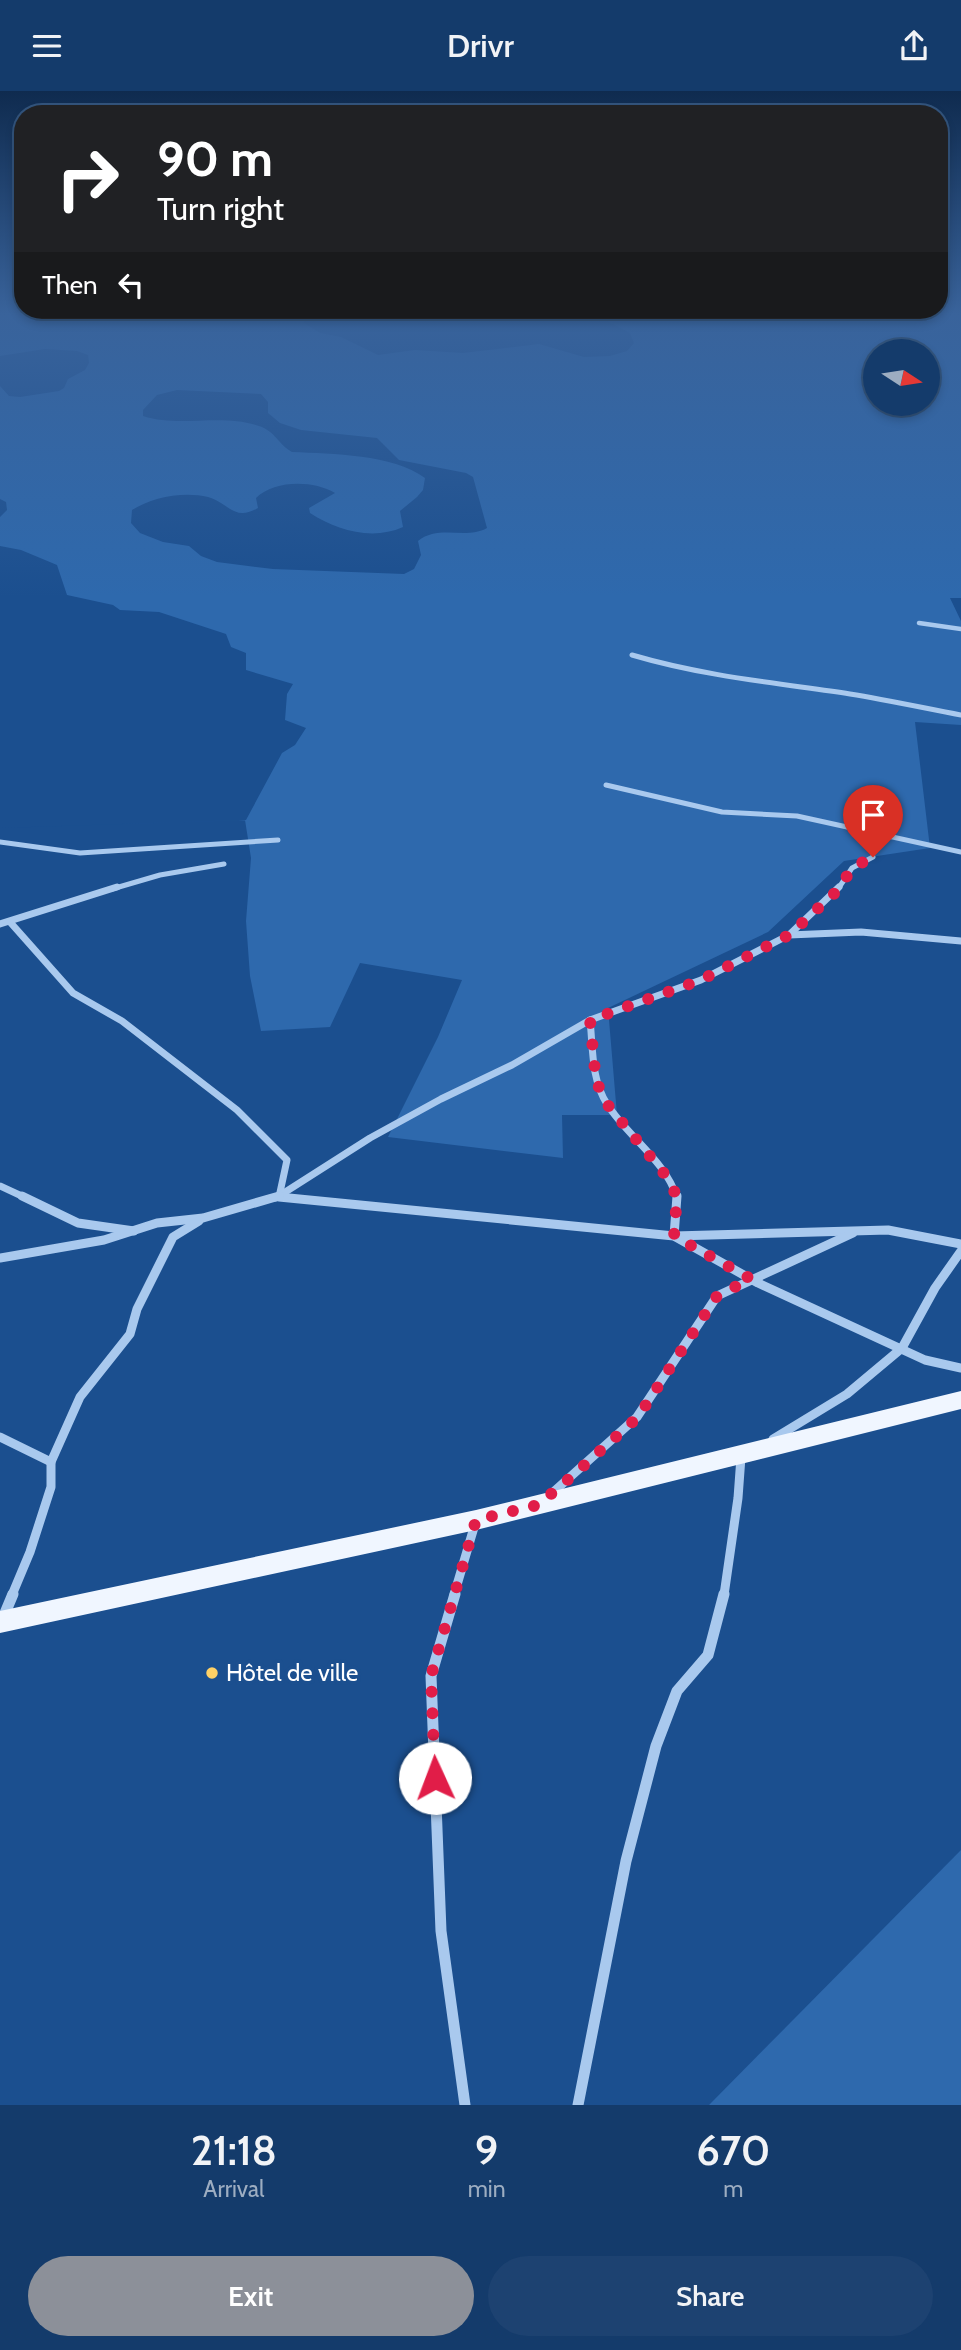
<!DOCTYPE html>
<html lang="en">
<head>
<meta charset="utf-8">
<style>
	body { margin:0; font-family:Cabin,sans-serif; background:#1d4271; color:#f1f3f6; height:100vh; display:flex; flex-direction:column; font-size:26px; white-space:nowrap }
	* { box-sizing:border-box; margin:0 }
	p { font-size:23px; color:#9dadc1 }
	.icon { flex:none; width:38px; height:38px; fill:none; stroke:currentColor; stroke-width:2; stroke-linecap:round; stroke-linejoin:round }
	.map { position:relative; height:2014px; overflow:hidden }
	.side { display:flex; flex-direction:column; background:#143b6b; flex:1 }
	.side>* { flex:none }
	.guide { position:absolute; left:14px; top:14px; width:934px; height:214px; border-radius:28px; box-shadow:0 4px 10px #0003,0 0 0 2px #33557e; background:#202124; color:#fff; overflow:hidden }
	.needle { width:46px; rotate:102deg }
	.buttons { position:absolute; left:863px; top:248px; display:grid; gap:14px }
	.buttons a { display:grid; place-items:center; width:77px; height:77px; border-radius:50%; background:#143b6b; box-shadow:0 4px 10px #0003,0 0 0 2px #33557e; font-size:35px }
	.pin { position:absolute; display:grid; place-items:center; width:60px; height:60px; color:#fff; margin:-72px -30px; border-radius:50% 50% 50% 0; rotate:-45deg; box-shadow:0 0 7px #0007 }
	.pin .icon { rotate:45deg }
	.me { position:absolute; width:77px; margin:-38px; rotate:358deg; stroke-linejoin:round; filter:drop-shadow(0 0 5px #0008) }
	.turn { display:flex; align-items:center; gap:24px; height:147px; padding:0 28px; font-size:32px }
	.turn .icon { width:91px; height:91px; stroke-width:2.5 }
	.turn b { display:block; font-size:49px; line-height:60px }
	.then { display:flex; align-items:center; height:66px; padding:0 28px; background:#0003; gap:14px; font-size:26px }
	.eta { display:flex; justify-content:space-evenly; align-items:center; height:119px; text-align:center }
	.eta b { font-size:42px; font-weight:600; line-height:49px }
	.button { display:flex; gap:14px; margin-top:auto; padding:14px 28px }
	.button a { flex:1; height:80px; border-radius:42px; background:#8c9099; color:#fff; font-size:28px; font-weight:600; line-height:80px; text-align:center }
	.button a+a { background:#1d4271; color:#f1f3f6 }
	header { display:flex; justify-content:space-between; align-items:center; height:91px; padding:0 28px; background:#143b6b; font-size:32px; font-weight:600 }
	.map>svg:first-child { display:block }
	.green { fill:#2e69ad; fill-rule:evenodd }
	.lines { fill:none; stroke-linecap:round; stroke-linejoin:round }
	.street-far4 { stroke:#a9c9ee; stroke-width:4.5 }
	.street-far3 { stroke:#a9c9ee; stroke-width:5 }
	.street-far2 { stroke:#a9c9ee; stroke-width:7 }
	.street-far1 { stroke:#a9c9ee; stroke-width:9 }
	.street { stroke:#a9c9ee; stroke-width:11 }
	.primary { fill:#f0f6ff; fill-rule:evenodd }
	.route { stroke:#e11d48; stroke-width:12; stroke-dasharray:0 21.6 }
	.poi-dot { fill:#ffd166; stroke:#1b4f8f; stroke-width:2.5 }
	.labels { text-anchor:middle; stroke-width:7; stroke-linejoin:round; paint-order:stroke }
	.near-poi-label { font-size:24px; fill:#fff; stroke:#1b4f8f; text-anchor:start }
</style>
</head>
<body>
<header><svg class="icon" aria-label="menu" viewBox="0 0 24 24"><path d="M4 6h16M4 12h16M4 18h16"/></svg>Drivr<svg class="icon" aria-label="share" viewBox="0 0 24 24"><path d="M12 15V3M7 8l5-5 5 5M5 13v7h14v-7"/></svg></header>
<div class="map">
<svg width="961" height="2014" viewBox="0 0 961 2014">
	<rect width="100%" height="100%" fill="#1b4f8f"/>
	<g class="green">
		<path d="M0,224H317L305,228L304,232L320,242L341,246L378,264L415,259L463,262L539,253L584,266L610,265L627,260L634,252L630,242L609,231L614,224H961V507H950L961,530V634L915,631L930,757L844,770L768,841L608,917L617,1024H562L563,1067L388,1046L438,946L462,889L360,872L330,936L261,940L250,885L246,830L251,767L245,729L0,737L246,729L282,662L295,654L306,637L285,629L287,603L293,593L246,579V562L231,556L226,543L159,521L120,519L113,514L67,504L57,474L21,459L0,455V426L7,419L6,411L0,408V295L9,305L20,306L59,300L64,297L68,288L85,279L89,272L88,264L77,260L45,258L0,265ZM875,261H928V313H875ZM177,299L261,303L268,311V322L280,332L301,339L377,347L399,369L466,382L473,386L487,437C466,449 439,433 418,450L421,464L414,478L404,483L273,478L217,471L201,465L189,455L163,451L140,442L131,432L132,419C152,406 184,400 208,406C229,412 234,431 258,417L256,407C274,389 313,389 335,402L309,417L310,422C336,439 372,450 403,436L400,420L417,406L423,399L425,387C392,363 333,363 292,361C279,354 275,340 259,335C221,322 180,337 143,325V319L157,304Z"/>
		<polygon points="961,1759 961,2014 709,2014"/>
	</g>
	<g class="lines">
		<polyline class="street-far4" points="919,532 961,538"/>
		<g class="street-far3">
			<path d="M632,564C703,585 776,592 850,603C887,609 924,617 961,624"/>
			<polyline points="606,694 722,721 797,725 961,761"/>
			<polyline points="0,751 80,762 278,749"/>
			<polyline points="112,798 160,784 224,773"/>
			<polyline points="838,798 852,777 873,766"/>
		</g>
		<g class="street-far2">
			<polyline points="10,831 73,902 122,930 237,1019 287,1069 279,1106 275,1107"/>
			<polyline points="0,833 117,796"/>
			<polyline points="789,844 861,841 961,850"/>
			<path d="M590,929C593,957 591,988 607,1013C627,1045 666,1070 677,1107"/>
			<polyline points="0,1095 26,1107"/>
			<polyline points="279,1105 370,1047 441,1008 512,974 590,929 701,889 789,844 839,796"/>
			<polyline points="279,1106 291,1107"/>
		</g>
		<g class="street-far1">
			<polyline points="22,1105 78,1132 134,1140"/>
			<polyline points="677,1105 674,1145 888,1139 961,1153"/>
			<polyline points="279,1106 674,1145 758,1192 925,1269 961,1277"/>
			<polyline points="0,1167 104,1149 157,1132 203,1127 279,1105"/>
			<polyline points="0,1346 51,1371"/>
			<polyline points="773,1348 847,1303 902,1257 935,1197 961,1160"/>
			<polyline points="550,1404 637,1326 717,1205 853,1142"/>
			<polyline points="12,1504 30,1461 51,1396 51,1371 80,1306 130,1243 137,1218 173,1146 199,1130"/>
			<polyline points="454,1504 475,1433"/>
			<polyline points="724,1504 738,1407 741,1366"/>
		</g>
		<g class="street">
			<polyline points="455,1503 431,1585 441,1840 465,2014"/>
			<polyline points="0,1534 13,1503"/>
			<polyline points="578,2014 626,1770 656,1655 677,1600 708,1564 724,1503"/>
		</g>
		<polygon class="primary" points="961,1300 961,1318 476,1439 0,1542 0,1520 476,1419"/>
	</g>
	<linearGradient id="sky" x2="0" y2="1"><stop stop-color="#0f2b4f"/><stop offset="0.44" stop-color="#39639b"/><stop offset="1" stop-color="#39639b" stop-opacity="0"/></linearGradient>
	<rect width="961" height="506" fill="url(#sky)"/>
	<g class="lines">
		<polyline class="route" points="435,1687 431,1585 476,1429 538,1414 570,1387 638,1326 717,1205 751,1188 674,1145 677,1105 663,1081 607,1013 596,990 590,929 701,889 789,844 838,799 852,777 873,766"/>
	</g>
	<circle class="poi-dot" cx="212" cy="1582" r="7"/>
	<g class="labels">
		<g class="near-poi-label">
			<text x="226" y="1590">Hôtel de ville</text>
		</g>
	</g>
</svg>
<div class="buttons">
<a><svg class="needle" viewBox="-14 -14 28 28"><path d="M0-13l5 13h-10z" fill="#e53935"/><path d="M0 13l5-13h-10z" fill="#9dadc1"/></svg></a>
</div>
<div class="pin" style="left:873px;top:766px;background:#d93025"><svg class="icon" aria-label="arrive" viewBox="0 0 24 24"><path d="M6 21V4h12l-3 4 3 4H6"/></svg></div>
<svg class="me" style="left:435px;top:1687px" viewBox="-20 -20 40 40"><circle r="19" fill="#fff"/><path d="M0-13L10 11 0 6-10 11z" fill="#e11d48"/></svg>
<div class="guide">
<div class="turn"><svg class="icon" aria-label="right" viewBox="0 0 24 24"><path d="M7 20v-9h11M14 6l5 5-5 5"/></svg><div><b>90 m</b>Turn right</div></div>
<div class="then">Then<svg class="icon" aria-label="left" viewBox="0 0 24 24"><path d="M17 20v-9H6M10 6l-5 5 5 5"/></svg></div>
</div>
</div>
<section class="side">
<div class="eta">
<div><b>21:18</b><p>Arrival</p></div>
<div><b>9</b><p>min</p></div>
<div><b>670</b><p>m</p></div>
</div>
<div class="button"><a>Exit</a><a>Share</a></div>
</section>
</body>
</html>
